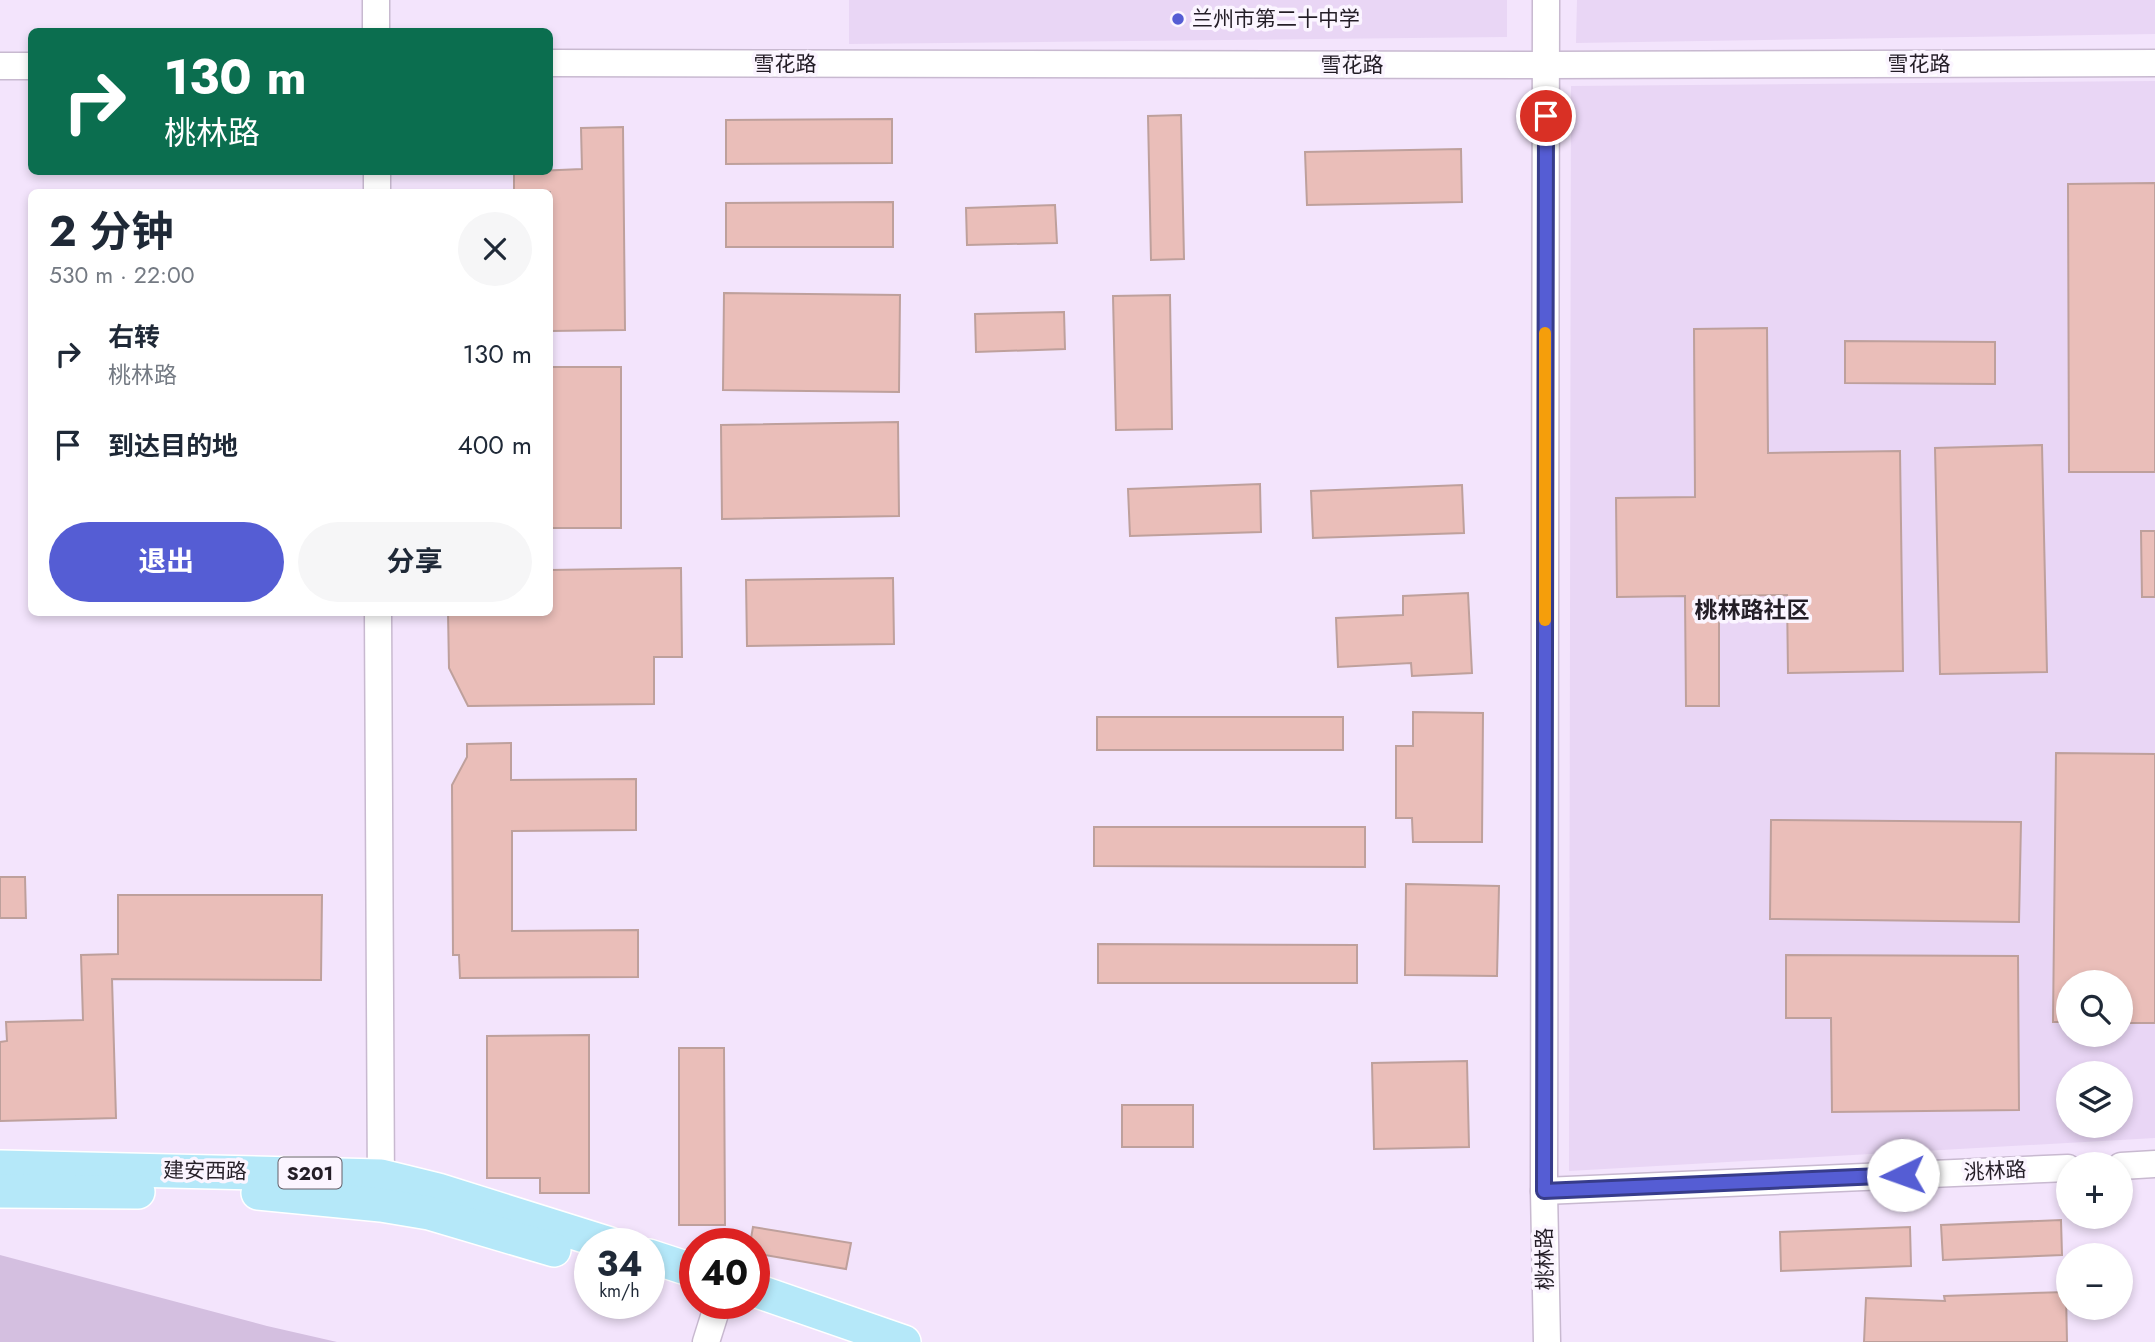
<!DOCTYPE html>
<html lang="zh">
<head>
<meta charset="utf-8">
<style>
	body { margin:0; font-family:Jost,"Noto Sans SC",sans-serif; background:#f6f6f7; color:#1f2937; height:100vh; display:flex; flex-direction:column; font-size:26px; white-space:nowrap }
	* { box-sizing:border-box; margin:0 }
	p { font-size:23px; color:#747a83 }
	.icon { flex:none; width:38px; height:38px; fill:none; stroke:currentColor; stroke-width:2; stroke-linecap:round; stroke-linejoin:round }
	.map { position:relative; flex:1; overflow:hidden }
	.details { position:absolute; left:28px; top:189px; width:525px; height:427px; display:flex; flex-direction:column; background:#fff; border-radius:10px; box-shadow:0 4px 10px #0003 }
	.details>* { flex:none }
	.top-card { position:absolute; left:28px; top:28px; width:525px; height:147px; border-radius:10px; box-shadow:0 4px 10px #0003; background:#0b6e4f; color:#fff; overflow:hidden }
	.fabs { position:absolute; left:2056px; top:970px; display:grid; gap:14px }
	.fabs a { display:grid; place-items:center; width:77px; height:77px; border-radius:50%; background:#fff; box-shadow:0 4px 10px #0003; font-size:35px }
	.speed { position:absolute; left:574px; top:1228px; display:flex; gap:14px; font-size:35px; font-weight:700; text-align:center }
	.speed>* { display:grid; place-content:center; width:91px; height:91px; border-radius:50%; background:#fff; box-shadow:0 4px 10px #0003; line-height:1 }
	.speed small { font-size:18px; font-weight:400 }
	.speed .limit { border:10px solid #d22; background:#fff; color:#111 }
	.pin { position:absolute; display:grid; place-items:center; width:60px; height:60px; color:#fff; margin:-30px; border:4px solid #fff; border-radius:50%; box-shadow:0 2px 7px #0007 }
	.me { position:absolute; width:77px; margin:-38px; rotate:267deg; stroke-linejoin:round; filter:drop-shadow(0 0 5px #0008) }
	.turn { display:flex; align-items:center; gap:24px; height:147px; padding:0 21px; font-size:32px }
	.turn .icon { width:91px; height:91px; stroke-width:2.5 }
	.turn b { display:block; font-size:49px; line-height:60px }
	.round { display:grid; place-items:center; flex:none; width:74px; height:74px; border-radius:37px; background:#f6f6f7 }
	.summary { display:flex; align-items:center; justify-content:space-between; height:119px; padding:0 21px }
	h1 { font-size:42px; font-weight:700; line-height:52px }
	.button { display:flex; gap:14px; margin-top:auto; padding:14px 21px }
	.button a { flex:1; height:80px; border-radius:42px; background:#555dd4; color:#fff; font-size:28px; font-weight:700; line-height:80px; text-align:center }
	.button a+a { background:#f6f6f7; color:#1f2937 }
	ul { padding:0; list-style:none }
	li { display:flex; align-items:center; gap:21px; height:91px; padding:0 21px }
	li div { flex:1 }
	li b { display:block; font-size:26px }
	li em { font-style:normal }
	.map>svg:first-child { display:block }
	.built { fill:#e9d6f5; fill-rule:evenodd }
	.green { fill:#d4bfe0 }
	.building { fill:#eabeb9; stroke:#bea09c; stroke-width:2 }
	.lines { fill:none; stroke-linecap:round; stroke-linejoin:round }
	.minor-casing { stroke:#c8b9d0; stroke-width:29 }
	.major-casing { stroke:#fff; stroke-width:36 }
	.minor { stroke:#fff; stroke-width:26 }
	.major { stroke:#b5e8f9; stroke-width:33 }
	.route-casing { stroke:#373c8a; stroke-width:18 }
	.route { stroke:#555dd4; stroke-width:12 }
	.slow { stroke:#f59e0b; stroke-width:12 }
	.poi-dot { fill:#555dd4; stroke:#fbf5ff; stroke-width:2.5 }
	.labels { text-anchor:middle; stroke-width:7; stroke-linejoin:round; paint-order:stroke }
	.shield { fill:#fbf5ff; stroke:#645e68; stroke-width:2 }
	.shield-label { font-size:19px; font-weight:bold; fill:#241e27 }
	.poi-label { font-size:21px; fill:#241e27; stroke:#fbf5ff; text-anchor:start }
	.street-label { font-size:21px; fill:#241e27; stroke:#fbf5ff }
	.neighbourhood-label { font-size:23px; font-weight:bold; fill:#241e27; stroke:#fbf5ff }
</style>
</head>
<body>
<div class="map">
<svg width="2155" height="1342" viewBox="0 0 2155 1342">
	<rect width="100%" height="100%" fill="#f3e4fc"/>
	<g class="built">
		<polygon points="849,0 1507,0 1507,37 849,44"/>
		<polygon points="1577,0 2155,0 2155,34 1576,43"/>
		<path d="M2155,81V1138L1569,1171L1571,86ZM2068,982H2121V1034H2068ZM2068,1073H2121V1125H2068Z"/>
	</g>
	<polygon class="green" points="0,1255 267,1326 337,1342 0,1342"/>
	<g class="building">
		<polygon points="1181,115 1184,259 1151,260 1148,116"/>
		<polygon points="892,119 892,163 726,164 726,120"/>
		<polygon points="623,127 625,330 550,331 550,192 514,192 514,172 582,169 581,128"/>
		<polygon points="1461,149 1462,202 1307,205 1305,152"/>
		<polygon points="2155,183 2155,472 2069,472 2068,184"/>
		<polygon points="893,202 893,247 726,247 726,203"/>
		<polygon points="1055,205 1057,243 967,245 966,208"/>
		<polygon points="724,293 900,295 899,392 723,390"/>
		<polygon points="1170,295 1172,429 1116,430 1113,296"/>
		<polygon points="1064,312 1065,349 976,352 975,314"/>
		<polygon points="1767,328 1768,453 1900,451 1903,671 1788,673 1787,595 1719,596 1719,706 1686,706 1685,596 1617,597 1616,498 1695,497 1694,329"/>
		<polygon points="1845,341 1995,342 1995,384 1845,383"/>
		<rect x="550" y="367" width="71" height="161"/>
		<polygon points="898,422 899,516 722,519 721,425"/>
		<polygon points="2042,445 2047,672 1940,674 1935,448"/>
		<polygon points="1260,484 1261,532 1130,536 1128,489"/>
		<polygon points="1462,485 1464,533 1313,538 1311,491"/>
		<polygon points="2141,531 2155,531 2155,597 2142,597"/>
		<polygon points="681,568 682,657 654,657 654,704 468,706 449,668 448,612 550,612 550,570"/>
		<polygon points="893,578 894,644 747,646 746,580"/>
		<polygon points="1468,593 1472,673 1412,676 1411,663 1338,667 1336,618 1403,615 1403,596"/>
		<polygon points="1413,712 1483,713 1482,842 1413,842 1412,818 1396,818 1396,746 1413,746"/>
		<rect x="1097" y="717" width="246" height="33"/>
		<polygon points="511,743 511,780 636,779 636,830 512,831 512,931 638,930 638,977 460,978 459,955 453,955 452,785 467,757 467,744"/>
		<polygon points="2056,753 2155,754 2155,1023 2121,1023 2121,982 2068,982 2068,1022 2053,1022"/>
		<polygon points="1771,820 2021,822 2019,922 1770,919"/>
		<polygon points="1094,827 1365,827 1365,867 1094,866"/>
		<polygon points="0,877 25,877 26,918 0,918"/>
		<polygon points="1406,884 1499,886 1497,976 1405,975"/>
		<polygon points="118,895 322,895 321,980 112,979 116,1118 0,1121 0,1042 7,1041 6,1022 83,1020 81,955 118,954"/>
		<polygon points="1098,944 1357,945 1357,983 1098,983"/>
		<polygon points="1786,955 2018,956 2019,1110 1832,1112 1831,1018 1786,1018"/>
		<polygon points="589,1035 589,1193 540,1193 540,1178 487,1178 487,1036"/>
		<polygon points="679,1048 724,1048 725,1225 679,1225"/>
		<polygon points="1467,1061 1469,1147 1374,1149 1372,1063"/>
		<rect x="1122" y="1105" width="71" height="42"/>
		<polygon points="2061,1220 2062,1255 1943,1260 1941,1225"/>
		<polygon points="753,1227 851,1243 846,1269 754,1253 754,1244 750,1244"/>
		<polygon points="1910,1227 1911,1266 1781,1271 1780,1232"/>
		<polygon points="2066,1292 2067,1342 1864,1342 1866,1298 1945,1301 1944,1296"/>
	</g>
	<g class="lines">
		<g class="minor-casing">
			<g id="minor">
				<polyline points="376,0 376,32"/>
				<polyline points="1546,0 1544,1191 1547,1342"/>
				<polyline points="550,63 1546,65 2155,63"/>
				<polyline points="0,66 32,66"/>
				<polyline points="377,172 377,192"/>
				<polyline points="378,612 381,1193"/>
				<polyline points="2121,1166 2155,1164"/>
				<polyline points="1544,1191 2068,1168"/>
				<polyline points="706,1342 718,1304"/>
			</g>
		</g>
		<g class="major-casing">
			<g id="major">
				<polyline points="0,1167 381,1176 438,1190 610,1244"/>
				<polyline points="0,1191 138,1192"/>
				<polyline points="258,1193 381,1205 429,1213 554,1250"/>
				<polyline points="649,1256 695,1271"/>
				<polyline points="754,1290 904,1342"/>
			</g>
		</g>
		<use href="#minor" class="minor"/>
		<use href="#major" class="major"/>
	</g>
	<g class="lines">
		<g class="route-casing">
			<polyline id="route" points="1546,116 1544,1191 1903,1175"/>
		</g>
		<use href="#route" class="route"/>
		<polyline class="slow" points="1545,620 1545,333"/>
	</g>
	<circle class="poi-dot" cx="1178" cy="19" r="7"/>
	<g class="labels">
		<rect class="shield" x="278.5" y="1157.5" width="63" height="31" rx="5"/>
		<g class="shield-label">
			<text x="310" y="1180">S201</text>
		</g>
		<g class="poi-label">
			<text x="1192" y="26">兰州市第二十中学</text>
		</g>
		<g class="street-label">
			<text x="785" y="71">雪花路</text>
			<text x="1919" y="71">雪花路</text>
			<text x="1352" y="72">雪花路</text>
			<text transform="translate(205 1171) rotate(1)" y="7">建安西路</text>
			<text transform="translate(1995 1171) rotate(-3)" y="7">洮林路</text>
			<text transform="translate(1545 1259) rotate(-91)" y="7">桃林路</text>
		</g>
		<g class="neighbourhood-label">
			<text x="1752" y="618">桃林路社区</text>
		</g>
	</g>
</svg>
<div class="fabs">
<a><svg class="icon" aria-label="search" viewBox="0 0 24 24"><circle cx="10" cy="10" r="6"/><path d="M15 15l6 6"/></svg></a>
<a><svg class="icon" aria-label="layers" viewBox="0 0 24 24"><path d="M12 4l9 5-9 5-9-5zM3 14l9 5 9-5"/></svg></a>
<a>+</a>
<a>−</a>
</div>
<div class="speed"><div>34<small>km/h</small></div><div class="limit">40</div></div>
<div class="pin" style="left:1546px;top:116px;background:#d93025"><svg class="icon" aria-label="arrive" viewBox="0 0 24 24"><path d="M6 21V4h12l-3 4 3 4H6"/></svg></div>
<svg class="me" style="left:1903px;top:1175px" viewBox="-20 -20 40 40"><circle r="19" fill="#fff"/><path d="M0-13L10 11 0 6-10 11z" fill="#555dd4"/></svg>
<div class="top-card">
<div class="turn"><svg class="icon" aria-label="right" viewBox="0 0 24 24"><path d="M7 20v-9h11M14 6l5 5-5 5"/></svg><div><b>130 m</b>桃林路</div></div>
</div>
<section class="details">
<div class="summary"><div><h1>2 分钟</h1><p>530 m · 22:00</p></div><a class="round"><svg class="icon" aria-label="close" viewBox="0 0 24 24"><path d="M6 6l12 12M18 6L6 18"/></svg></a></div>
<ul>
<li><svg class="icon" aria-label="right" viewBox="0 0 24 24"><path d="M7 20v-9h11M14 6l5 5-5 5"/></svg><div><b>右转</b><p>桃林路</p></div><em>130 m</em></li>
<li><svg class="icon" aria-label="arrive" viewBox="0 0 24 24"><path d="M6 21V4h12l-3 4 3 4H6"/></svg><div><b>到达目的地</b></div><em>400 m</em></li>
</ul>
<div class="button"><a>退出</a><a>分享</a></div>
</section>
</div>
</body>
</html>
